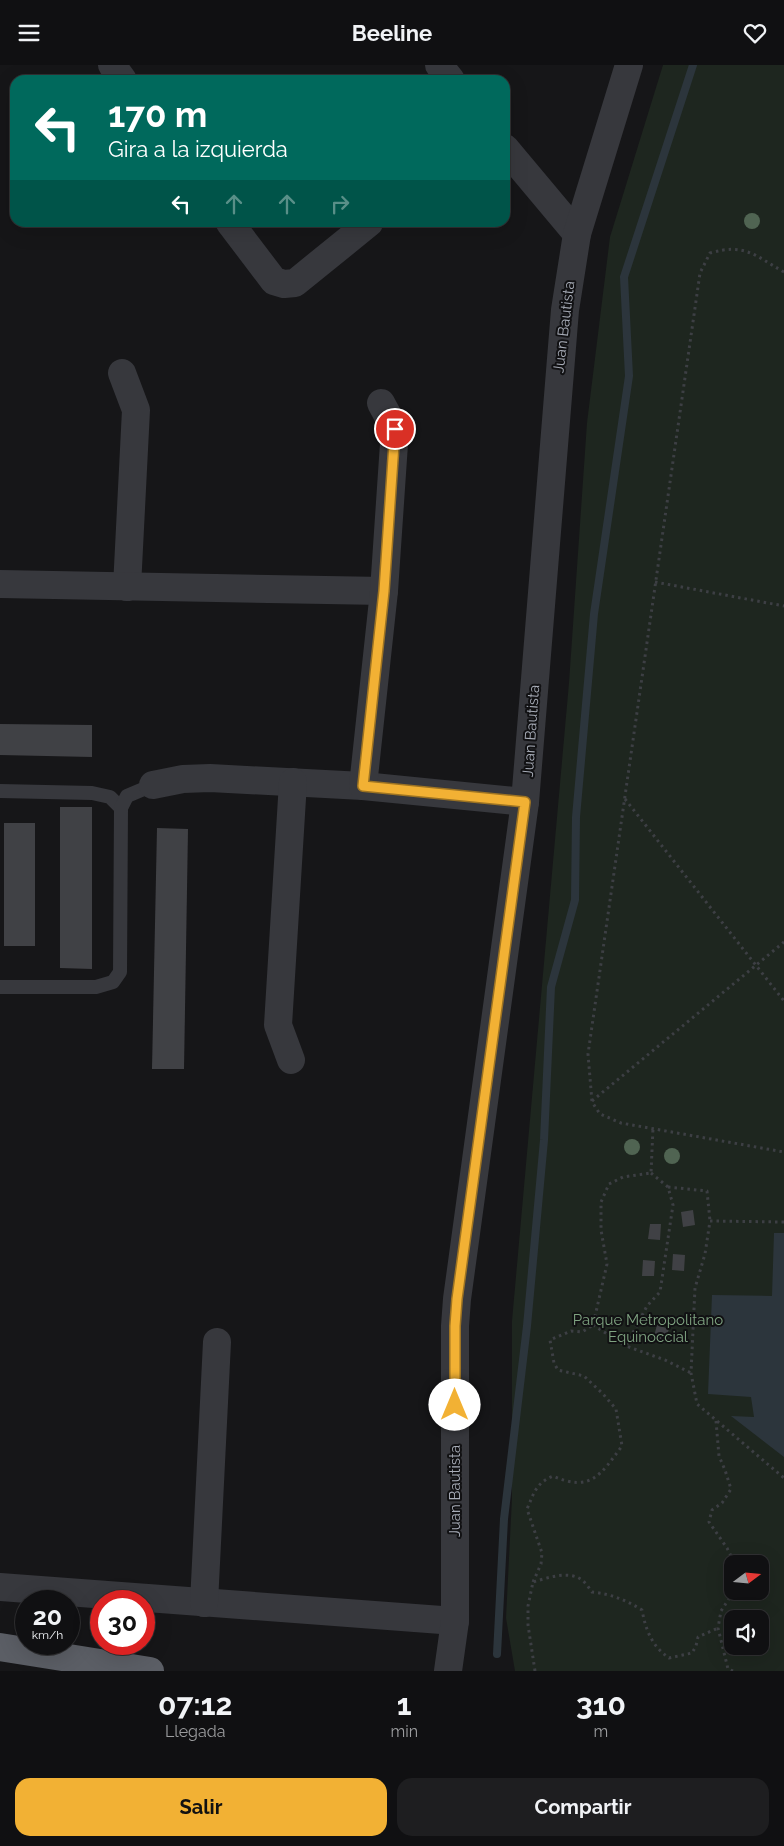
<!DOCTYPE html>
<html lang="es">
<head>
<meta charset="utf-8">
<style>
	body { margin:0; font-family:Raleway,sans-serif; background:#1e1e20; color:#f1f3f6; height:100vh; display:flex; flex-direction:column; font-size:19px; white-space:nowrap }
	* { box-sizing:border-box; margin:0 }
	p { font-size:16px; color:#9c9d9f }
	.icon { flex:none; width:28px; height:28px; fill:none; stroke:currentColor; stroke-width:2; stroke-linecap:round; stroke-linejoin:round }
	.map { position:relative; height:1606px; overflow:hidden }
	.side { display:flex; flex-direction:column; background:#101012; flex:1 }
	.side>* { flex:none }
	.banner { position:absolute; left:10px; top:10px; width:500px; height:152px; border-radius:15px; box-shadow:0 5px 20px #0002,0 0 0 1px #303032; background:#00695c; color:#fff; overflow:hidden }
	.needle { width:32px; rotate:74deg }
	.fabs { position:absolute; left:724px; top:1490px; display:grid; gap:10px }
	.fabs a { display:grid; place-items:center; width:45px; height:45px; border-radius:10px; background:#101012; box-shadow:0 5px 20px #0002,0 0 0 1px #303032; font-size:25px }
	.speed { position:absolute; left:15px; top:1525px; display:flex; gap:10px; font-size:25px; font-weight:700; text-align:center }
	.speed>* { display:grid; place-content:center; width:65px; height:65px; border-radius:50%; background:#101012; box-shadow:0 5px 20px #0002,0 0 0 1px #303032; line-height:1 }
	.speed small { font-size:12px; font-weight:400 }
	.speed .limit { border:8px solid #d22; background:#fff; color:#111 }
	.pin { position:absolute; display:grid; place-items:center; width:42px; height:42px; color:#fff; margin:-21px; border:2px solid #fff; border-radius:50%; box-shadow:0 1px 5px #0007 }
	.me { position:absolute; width:55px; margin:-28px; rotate:0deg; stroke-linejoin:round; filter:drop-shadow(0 0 4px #0008) }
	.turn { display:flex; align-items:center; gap:18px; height:105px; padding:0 15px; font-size:22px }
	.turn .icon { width:65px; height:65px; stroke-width:2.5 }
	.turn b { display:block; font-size:35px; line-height:42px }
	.lanes { display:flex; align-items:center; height:48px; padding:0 15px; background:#0003; justify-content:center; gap:25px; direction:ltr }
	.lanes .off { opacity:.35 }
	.eta { display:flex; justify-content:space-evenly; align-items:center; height:85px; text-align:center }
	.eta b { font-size:30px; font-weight:700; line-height:35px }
	.cta { display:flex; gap:10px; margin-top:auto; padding:10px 15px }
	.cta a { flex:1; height:58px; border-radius:15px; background:#f2b134; color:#111; font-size:20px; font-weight:700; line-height:58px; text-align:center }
	.cta a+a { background:#1e1e20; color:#f1f3f6 }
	header { display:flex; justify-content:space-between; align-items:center; height:65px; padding:0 15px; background:#101012; font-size:22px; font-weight:700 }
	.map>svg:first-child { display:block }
	.green { fill:#1e261f; fill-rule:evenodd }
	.water { fill:#2c353c }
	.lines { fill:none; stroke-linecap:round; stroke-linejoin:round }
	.stream { stroke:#2c353c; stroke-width:8 }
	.building { fill:#404145 }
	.path { stroke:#3d3f44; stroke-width:3; stroke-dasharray:2.5 4; stroke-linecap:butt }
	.service { stroke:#37383d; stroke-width:14 }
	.minor { stroke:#37383d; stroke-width:28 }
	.trunk { stroke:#5b5e65; stroke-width:28 }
	.tree { fill:#506452 }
	.route-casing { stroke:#9d7322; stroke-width:12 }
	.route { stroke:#f2b134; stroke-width:9 }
	.labels { text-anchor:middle; stroke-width:4; stroke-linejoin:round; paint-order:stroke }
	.street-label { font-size:15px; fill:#a8adb8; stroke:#111113 }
	.park-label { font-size:15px; fill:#7fa381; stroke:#111113 }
</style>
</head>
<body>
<header><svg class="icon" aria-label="menu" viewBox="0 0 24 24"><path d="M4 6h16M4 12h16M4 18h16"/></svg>Beeline<svg class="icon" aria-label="heart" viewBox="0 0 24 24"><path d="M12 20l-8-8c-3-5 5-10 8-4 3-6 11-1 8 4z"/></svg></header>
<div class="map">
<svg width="784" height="1606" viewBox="0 0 784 1606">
	<rect width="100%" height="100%" fill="#161618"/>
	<path class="green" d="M663,0H784V1606H515L506,1553L512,1433V1256L569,618L587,358L610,172ZM732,1499H760V1526H732ZM732,1554H760V1581H732Z"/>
	<polygon class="water" points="774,1168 784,1168 784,1392 731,1351 754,1352 751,1332 708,1329 712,1230 772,1231"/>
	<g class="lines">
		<polyline class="stream" points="497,1589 504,1454 527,1261 544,1075 551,922 575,835 576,752 594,549 629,311 624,212 693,0"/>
	</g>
	<g class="building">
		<polygon points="0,659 92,660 92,692 0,690"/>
		<polygon points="60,742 92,742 92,904 60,903"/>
		<rect x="4" y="758" width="31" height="123"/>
		<polygon points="157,763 188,764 184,1004 152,1004"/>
		<polygon points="693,1145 695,1160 683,1162 681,1147"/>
		<polygon points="650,1159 661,1159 660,1175 648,1174"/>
		<polygon points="673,1189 685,1190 684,1206 672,1205"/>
		<polygon points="643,1195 655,1196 654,1211 642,1211"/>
		<polygon points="657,1260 669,1264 664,1278 653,1275"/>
	</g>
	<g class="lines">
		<g class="path">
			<path d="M784,207C754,190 745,178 710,188L700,208L588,989L592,1037L600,1049L621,1058L784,1087"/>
			<polyline points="655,517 784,541"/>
			<polyline points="625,734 784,936"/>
			<polyline points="592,1036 784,877"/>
			<polyline points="651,1108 668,1122 673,1140 660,1227 647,1241 626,1281 665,1295 691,1308"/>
			<polyline points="668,1122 707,1126 710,1156"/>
			<polyline points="784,1157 710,1156 705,1189 695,1223 691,1308 697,1339 784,1413"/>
			<polyline points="593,1260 626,1281"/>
			<polyline points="716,1356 719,1391 725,1405 731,1424 722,1438 712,1445 709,1457 727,1483 735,1499"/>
			<path d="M533,1517L541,1499L542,1488L527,1444C534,1428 536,1418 553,1411C591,1428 601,1409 622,1381L616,1344L603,1329L584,1311L558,1305L554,1298L550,1275L571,1266L582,1267L593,1260L607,1199L601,1165V1137L609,1119L623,1112L651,1108L653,1063"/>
			<path d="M535,1606L528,1560V1541L533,1517C547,1513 569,1505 582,1515C586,1518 589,1523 592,1527C611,1529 626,1535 642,1545C646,1566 652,1581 669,1593L692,1588L696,1581L698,1572L718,1563"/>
			<polyline points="733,1606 728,1604 718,1563 721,1546 734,1526"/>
		</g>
		<g class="service">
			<polyline points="0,726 92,728 110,732 121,743"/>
			<polyline points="0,922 96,922 113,917 120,907 121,743 127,731 153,720"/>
		</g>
		<g class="minor">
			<polyline points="112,0 123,15"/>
			<polyline points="439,0 451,15"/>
			<polyline points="505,83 577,169"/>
			<polyline points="230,158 274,216 284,219 295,218 369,158"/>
			<polyline points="122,308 136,345 127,522"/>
			<polyline points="0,519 384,526"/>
			<polyline points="153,720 183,714 210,713 363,721 525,737"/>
			<polyline points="363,721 384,526 395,364 381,338"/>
			<polyline points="291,995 278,960 293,717"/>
			<polyline points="0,1522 455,1556"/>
			<polyline points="204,1538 217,1277"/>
			<polyline points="448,1606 455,1556 455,1261 457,1234 525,737 565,245 577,169 629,0"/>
		</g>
		<polyline class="trunk" points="0,1582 150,1606"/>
	</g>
	<g class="tree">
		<circle cx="752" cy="156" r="8"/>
		<circle cx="632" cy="1082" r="8"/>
		<circle cx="672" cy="1091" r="8"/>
	</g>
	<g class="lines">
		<g class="route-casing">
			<polyline id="route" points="395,364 384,526 363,721 525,737 457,1234 455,1261 455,1340"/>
		</g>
		<use href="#route" class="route"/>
	</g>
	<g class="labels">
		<g class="street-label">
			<text transform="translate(564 262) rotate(-83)" y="5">Juan Bautista</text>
			<text transform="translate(531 666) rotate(-86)" y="5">Juan Bautista</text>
			<text transform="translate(455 1426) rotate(-90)" y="5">Juan Bautista</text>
		</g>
		<g class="park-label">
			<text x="648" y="1260">Parque Metropolitano<tspan x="648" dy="17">Equinoccial</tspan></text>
		</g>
	</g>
</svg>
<div class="fabs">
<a><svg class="needle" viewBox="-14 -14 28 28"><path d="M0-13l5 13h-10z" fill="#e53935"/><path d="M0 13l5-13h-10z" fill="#9c9d9f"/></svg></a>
<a><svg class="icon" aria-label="sound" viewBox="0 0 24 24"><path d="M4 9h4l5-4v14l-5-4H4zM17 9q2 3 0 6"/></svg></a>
</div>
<div class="speed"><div>20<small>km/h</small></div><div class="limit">30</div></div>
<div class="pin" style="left:395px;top:364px;background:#d93025"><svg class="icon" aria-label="arrive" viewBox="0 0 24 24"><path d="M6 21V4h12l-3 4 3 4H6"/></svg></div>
<svg class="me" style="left:455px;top:1340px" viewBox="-20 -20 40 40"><circle r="19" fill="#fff"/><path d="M0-13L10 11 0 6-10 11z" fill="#f2b134"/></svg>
<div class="banner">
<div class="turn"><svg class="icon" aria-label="left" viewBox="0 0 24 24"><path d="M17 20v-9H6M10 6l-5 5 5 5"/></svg><div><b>170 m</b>Gira a la izquierda</div></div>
<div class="lanes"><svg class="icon" aria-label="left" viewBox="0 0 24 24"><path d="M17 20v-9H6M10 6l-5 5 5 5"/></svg><svg class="icon off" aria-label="ahead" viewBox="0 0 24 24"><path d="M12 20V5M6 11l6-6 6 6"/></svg><svg class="icon off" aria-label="ahead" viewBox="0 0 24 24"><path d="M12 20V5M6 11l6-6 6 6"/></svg><svg class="icon off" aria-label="right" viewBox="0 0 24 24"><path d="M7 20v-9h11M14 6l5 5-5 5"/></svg></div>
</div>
</div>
<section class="side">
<div class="eta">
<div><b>07:12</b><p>Llegada</p></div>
<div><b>1</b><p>min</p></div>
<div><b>310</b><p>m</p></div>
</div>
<div class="cta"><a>Salir</a><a>Compartir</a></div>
</section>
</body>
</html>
